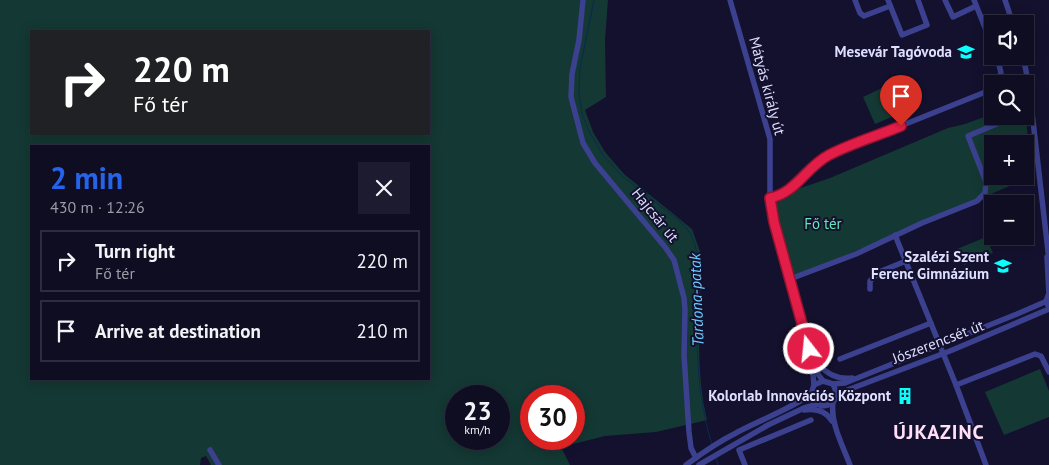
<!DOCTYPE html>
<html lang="en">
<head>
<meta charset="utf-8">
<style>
	body { margin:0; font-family:"PT Sans",sans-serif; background:#1c1b2f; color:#f1f3f6; height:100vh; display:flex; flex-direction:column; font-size:19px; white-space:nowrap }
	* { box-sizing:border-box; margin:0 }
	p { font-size:16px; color:#9b9ca5 }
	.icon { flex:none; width:28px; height:28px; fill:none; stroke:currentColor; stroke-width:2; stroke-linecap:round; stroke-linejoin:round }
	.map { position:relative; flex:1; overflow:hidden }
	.sheet { position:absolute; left:30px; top:145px; width:400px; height:235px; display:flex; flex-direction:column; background:#0e0d22; border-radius:0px; box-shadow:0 2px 12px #0003,0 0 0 1px #2e2d40 }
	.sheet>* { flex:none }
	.top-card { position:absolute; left:30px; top:30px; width:400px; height:105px; border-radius:0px; box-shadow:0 2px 12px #0003,0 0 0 1px #2e2d40; background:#202124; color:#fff; overflow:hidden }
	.fabs { position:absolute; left:984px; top:15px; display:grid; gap:10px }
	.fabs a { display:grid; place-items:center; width:50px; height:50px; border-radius:0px; background:#0e0d22; box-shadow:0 2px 12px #0003,0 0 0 1px #2e2d40; font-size:25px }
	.speed { position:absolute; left:445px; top:385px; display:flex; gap:10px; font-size:25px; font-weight:700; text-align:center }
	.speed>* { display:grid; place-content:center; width:65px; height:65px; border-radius:50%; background:#0e0d22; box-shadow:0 2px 12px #0003,0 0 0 1px #2e2d40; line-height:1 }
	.speed small { font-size:12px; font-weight:400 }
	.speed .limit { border:8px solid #d22; background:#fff; color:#111 }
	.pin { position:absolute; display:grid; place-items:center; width:42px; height:42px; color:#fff; margin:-51px -21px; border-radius:50% 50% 50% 0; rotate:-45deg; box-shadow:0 0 5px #0007 }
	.pin .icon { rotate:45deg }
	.me { position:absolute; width:55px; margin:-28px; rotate:344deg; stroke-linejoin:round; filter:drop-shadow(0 0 4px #0008) }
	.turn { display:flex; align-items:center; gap:18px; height:105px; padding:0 20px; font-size:22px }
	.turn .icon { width:65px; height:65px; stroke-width:2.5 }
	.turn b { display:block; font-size:35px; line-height:42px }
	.round { display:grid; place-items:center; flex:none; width:52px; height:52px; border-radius:0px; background:#1c1b2f }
	.overview { display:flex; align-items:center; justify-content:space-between; height:85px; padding:0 20px }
	h1 { font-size:30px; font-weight:600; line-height:38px; color:#2563eb }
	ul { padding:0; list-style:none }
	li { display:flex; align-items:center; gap:15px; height:62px; margin:0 10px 8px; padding:0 10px; border:2px solid #2e2d40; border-radius:0px }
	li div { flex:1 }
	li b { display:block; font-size:19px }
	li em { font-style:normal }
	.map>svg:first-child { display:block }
	.green { fill:#143833; fill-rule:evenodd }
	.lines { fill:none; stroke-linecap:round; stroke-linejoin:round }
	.stream { stroke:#092a4f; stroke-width:1 }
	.minor { stroke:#3b418e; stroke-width:5.5 }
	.tertiary { stroke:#3b418e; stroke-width:7 }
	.route-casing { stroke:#92132f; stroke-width:12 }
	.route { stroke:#e11d48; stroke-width:9 }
	.labels { text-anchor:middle; stroke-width:4; stroke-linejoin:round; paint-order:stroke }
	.poi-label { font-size:15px; font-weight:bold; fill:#dedeff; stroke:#13112e; text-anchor:end }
	.street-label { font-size:15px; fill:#dedeff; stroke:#13112e }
	.park-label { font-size:15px; fill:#64e5b6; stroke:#13112e }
	.water-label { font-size:16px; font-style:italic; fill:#6cccff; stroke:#13112e }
	.district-label { font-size:20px; font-weight:bold; letter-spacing:1px; fill:#ffe0f7; stroke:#13112e }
</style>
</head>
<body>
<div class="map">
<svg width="1049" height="465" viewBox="0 0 1049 465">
	<rect width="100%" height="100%" fill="#13112e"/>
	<g class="green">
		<path d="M0,0H608L605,40L606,97L585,110L593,132L605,152L624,174L692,229L701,254C701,309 694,367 707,420L656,432L605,436L561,447L570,465H211L206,456L201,458L200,465H0ZM31,31H429V134H31ZM31,146H429V379H31ZM456,396H499V439H456ZM531,396H574V439H531Z"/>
		<polygon points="886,86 899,114 875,124 863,97"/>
		<path d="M1025,104L1031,177L794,277L776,213L774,197L830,178L948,128L965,124L992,114V116H1025ZM992,144H1025V176H992Z"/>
		<polygon points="986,237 993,253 964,265 957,249"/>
		<polygon points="1040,369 1049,391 1049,417 1004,435 985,392"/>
	</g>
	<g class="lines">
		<g class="stream">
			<path d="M594,0L580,68L579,94L582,114L590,133L603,155L621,175L681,222C691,232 694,240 697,254C698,319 692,381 712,445"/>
			<polyline points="716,458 718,465"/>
		</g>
		<g class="minor">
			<polyline points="583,0 579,40 572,74 571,97 583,143 595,163 665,247 674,260 684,298 685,310 684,355 689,432 691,448 696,458"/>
			<polyline points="730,0 770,139 770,198 774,222 809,349 818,374 823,381"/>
			<polyline points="855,0 860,13 864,16 890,6"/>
			<polyline points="888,0 902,35 927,25 918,0"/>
			<polyline points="945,0 953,17 976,6"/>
			<polyline points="974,0 992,45"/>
			<polyline points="1005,0 1013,24"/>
			<polyline points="1023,56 1029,86 1049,260"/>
			<polyline points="996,84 1001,73 997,56"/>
			<polyline points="1025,112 1032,110"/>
			<path d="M770,198C790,194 796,183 809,170C814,165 822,160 828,155L983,93L992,87"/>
			<polyline points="895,235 956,385 986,465"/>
			<polyline points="1047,257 1049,295"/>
			<polyline points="790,279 856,254 922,223 977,201 985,193 986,182 968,136 1016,116"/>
			<polyline points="870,289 870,281 879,272 906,261"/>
			<polyline points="840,359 931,323"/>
			<path d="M816,363C827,373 836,380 852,378"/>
			<path d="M812,364L814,385L812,391L813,399L821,406C829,406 835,402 837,394L833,384L823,381L814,385"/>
			<polyline points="833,384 845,383 1017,314 1047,301"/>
			<polyline points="956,385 1035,354 1041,356 1049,372"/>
			<polyline points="836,398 845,391 950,351 1049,309"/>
			<path d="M833,402C830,423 843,446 850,465"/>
			<path d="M804,410C816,408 826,411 832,421"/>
			<polyline points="210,450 219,465"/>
			<path d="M686,465C702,453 718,442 736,433C750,425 805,402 811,393"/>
			<polyline points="699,465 768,425 804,408 818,404"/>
			<polyline points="745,465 739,450 811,420"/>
		</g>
		<polyline class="tertiary" points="1049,295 1047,301 1049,306"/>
	</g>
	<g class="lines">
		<g class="route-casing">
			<path id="route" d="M809,349L774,222L770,198C796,193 806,167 829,155C852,143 877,136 901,126"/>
		</g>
		<use href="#route" class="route"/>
	</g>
	<defs>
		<g id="school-bare" transform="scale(1.35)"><path d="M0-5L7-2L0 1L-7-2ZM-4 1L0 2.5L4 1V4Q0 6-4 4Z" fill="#0afffb" stroke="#13112e" stroke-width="2.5" paint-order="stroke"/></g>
		<g id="building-bare" transform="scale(1.35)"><path d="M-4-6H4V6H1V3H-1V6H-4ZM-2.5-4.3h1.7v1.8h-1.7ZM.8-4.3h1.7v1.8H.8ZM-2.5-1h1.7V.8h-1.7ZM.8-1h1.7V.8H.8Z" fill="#0afffb" stroke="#13112e" stroke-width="2.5" paint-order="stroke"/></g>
	</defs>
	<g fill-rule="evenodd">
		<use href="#school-bare" x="966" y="52"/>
		<use href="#school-bare" x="1003" y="266"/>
		<use href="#building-bare" x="905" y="396"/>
	</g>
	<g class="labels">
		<g class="poi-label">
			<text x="952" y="57">Mesevár Tagóvoda</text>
			<text x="989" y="262">Szalézi Szent<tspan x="989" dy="17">Ferenc Gimnázium</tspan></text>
			<text x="891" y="401">Kolorlab Innovációs Központ</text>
		</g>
		<g class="street-label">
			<text transform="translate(767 86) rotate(75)" y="5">Mátyás király út</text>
			<text transform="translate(655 215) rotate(51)" y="5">Hajcsár út</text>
			<text transform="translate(938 342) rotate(-21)" y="5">Jószerencsét út</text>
		</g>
		<g class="park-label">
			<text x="823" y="229">Fő tér</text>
		</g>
		<g class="water-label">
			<text transform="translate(696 300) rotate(-92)" y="6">Tardona-patak</text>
		</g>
		<g class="district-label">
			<text x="939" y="439">ÚJKAZINC</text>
		</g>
	</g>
</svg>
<div class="fabs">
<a><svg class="icon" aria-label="sound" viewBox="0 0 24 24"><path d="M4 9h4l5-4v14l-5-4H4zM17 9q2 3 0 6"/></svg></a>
<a><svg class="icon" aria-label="search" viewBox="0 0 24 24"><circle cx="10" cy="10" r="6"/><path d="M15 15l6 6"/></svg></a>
<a>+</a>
<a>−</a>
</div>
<div class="speed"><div>23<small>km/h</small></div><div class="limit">30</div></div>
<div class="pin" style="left:901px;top:126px;background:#d93025"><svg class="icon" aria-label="arrive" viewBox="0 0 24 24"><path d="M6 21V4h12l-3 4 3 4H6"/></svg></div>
<svg class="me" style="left:809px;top:349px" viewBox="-20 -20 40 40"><circle r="17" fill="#e11d48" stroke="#fff" stroke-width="3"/><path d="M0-11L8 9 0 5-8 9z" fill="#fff"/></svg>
<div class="top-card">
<div class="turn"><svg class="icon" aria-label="right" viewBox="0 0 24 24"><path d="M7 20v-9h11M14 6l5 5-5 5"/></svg><div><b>220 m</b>Fő tér</div></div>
</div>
<section class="sheet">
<div class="overview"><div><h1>2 min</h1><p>430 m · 12:26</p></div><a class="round"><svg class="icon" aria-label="close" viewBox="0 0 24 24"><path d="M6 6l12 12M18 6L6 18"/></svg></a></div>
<ul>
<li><svg class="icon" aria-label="right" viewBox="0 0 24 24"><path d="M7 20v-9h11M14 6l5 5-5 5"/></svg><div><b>Turn right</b><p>Fő tér</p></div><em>220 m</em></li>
<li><svg class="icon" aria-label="arrive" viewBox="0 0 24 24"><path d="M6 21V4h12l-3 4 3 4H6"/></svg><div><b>Arrive at destination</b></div><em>210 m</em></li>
</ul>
</section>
</div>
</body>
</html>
